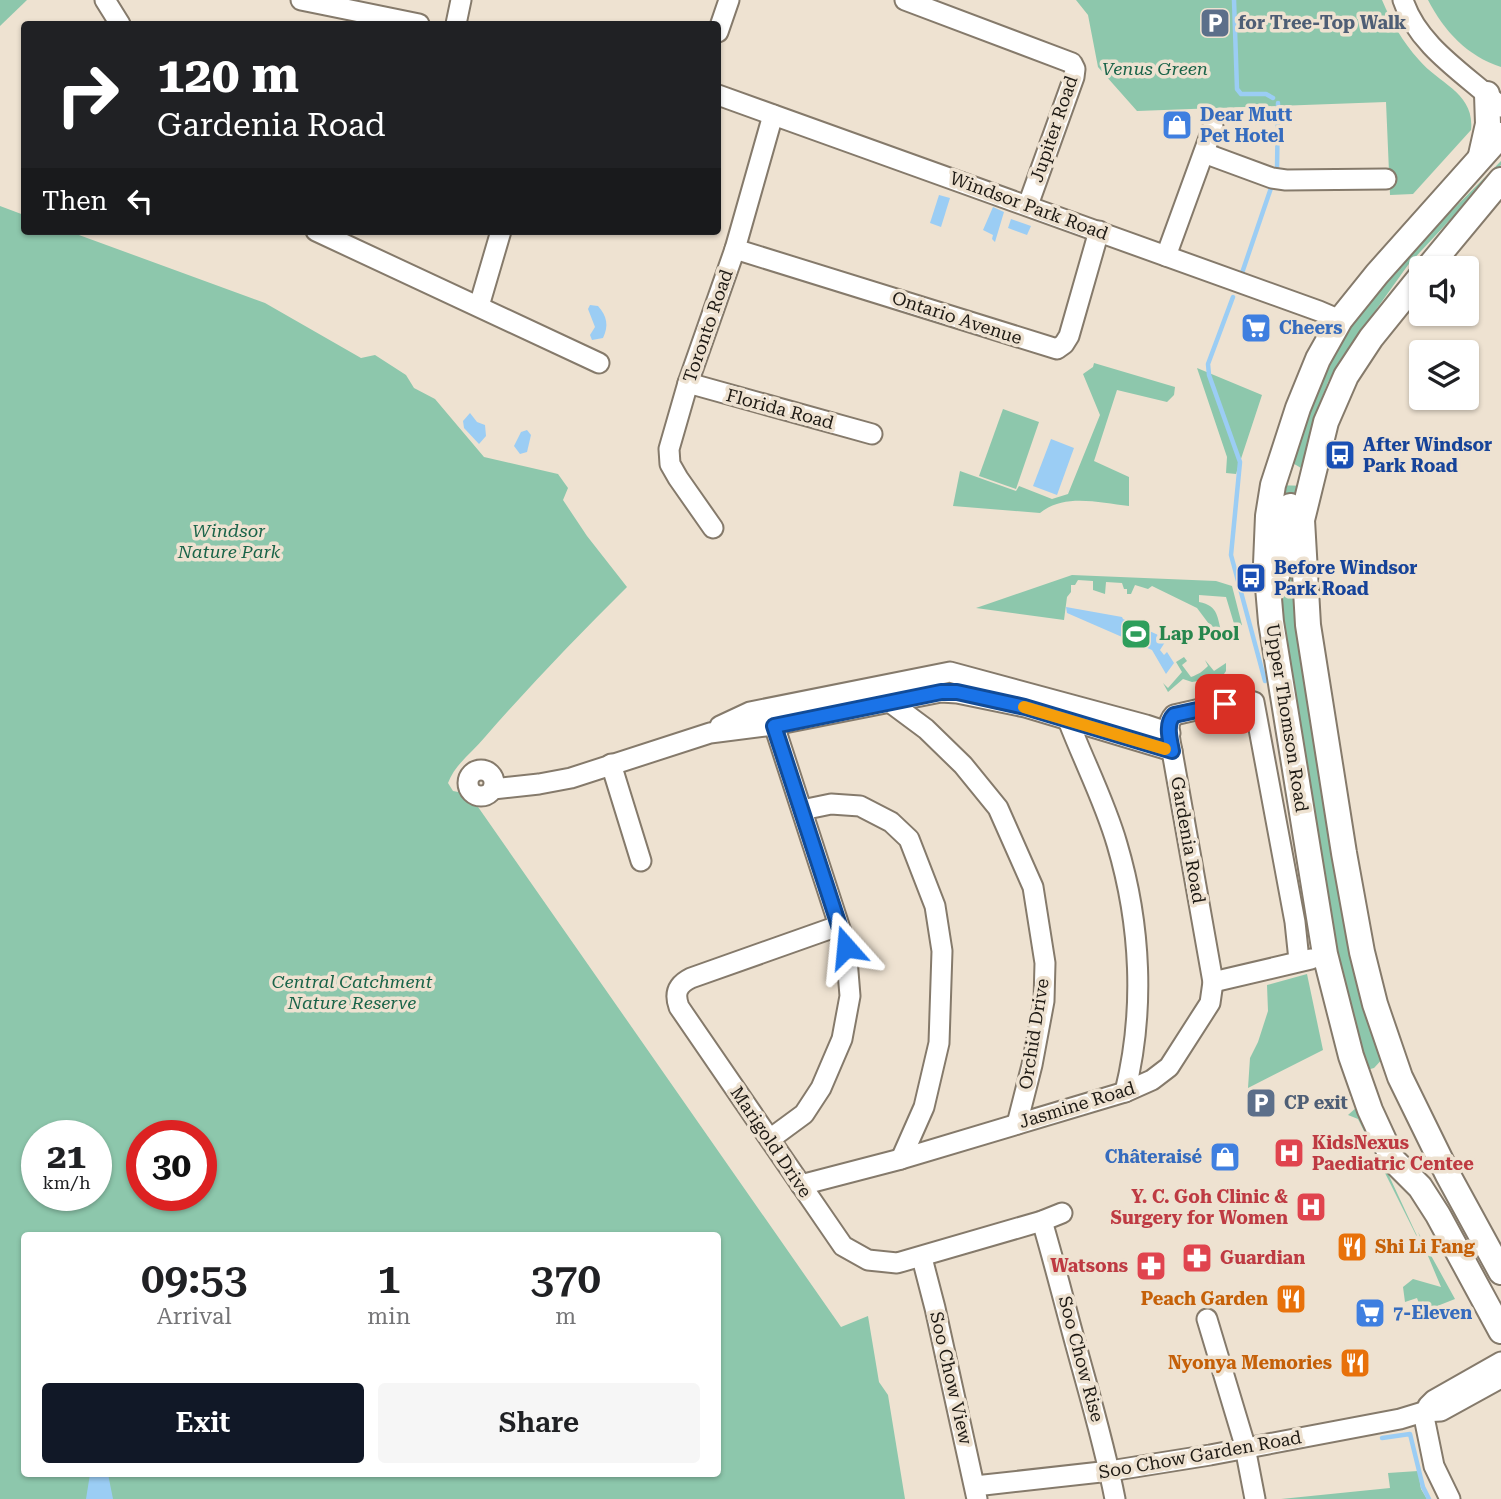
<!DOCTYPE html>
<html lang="en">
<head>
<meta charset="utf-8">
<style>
	body { margin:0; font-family:"Roboto Serif",serif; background:#f6f6f6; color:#202124; height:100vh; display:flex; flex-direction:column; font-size:26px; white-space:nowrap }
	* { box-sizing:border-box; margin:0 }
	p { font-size:23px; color:#757577 }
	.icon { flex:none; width:38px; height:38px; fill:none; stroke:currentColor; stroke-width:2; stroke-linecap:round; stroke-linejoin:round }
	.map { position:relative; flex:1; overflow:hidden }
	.side { position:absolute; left:21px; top:1232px; width:700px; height:245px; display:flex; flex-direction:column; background:#fff; border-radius:7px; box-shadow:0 2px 5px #0004 }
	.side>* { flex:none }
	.top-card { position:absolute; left:21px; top:21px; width:700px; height:214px; border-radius:7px; box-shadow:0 2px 5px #0004; background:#202124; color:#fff; overflow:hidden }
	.buttons { position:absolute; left:1409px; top:256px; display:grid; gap:14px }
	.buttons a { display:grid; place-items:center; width:70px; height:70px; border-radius:7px; background:#fff; box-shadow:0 2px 5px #0004; font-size:35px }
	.speed { position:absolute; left:21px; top:1120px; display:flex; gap:14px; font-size:35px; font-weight:700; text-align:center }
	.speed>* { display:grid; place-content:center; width:91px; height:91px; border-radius:50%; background:#fff; box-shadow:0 2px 5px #0004; line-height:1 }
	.speed small { font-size:18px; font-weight:400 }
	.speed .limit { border:10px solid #d22; background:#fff; color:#111 }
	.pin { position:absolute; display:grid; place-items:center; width:60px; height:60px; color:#fff; margin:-30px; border-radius:14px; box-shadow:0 4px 10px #0006 }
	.me { position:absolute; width:77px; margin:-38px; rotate:342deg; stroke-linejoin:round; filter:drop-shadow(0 0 5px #0008) }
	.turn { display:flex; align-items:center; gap:24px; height:147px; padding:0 21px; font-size:32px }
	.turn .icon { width:91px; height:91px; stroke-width:2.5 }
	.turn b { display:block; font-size:49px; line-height:60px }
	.then { display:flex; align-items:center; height:66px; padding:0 21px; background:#0003; gap:14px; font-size:26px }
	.eta { display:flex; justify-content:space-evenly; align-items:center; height:119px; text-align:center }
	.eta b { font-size:42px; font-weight:600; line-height:49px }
	.action { display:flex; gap:14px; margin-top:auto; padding:14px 21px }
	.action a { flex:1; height:80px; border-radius:7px; background:#111827; color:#fff; font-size:28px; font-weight:600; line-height:80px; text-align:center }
	.action a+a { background:#f6f6f6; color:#202124 }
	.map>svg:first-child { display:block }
	.green { fill:#8dc7ac; fill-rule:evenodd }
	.water { fill:#9bcdf4 }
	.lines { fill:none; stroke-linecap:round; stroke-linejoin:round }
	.stream { stroke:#9bcdf4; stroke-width:4.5 }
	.minor-casing { stroke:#857a6b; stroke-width:23 }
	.major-casing { stroke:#857a6b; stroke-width:28 }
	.minor { stroke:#fff; stroke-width:19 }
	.major { stroke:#fff; stroke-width:24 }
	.route-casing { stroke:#114b97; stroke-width:18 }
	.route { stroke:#1a73e8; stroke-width:12 }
	.slow { stroke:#f59e0b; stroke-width:12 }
	.labels { text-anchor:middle; stroke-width:7; stroke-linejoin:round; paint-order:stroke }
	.service-label { font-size:18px; font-weight:bold; fill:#4e5e75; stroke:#eee2d1; text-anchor:start }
	.park-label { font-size:18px; font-style:italic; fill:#1a6449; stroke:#eee2d1 }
	.shop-label { font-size:18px; font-weight:bold; fill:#366cbe; stroke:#eee2d1; text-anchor:start }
	.street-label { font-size:18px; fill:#1e1a14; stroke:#eee2d1 }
	.transit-label { font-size:18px; font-weight:bold; fill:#164399; stroke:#eee2d1; text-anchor:start }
	.leisure-label { font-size:18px; font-weight:bold; fill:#27864d; stroke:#eee2d1; text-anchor:start }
	.health-label { font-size:18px; font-weight:bold; fill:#be3a42; stroke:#eee2d1; text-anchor:start }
	.food-label { font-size:18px; font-weight:bold; fill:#c56008; stroke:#eee2d1; text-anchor:end }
</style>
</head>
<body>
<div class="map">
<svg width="1501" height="1499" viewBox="0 0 1501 1499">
	<rect width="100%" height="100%" fill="#eee2d1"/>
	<g class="green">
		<polygon points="0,0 27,0 0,26"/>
		<path d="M1076,0H1382C1392,23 1402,41 1419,60C1439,84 1475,93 1471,130L1413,194L1390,195L1386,102L1137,111L1098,67L1088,15Z"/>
		<path d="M1428,0H1501V67C1467,56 1444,31 1428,0Z"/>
		<polygon points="1501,161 1501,165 1408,265 1340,360 1328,382 1319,405 1305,467 1301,468 1291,462 1297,434 1347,326 1403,260"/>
		<path d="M0,206L24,215V231H68L265,303L361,358L375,355L406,375L414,388L435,399L484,457L558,474L568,488L563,500L587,536L627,587C578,636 530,685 485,737C472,753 455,764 448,783L453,791L469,794L841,1327L868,1316L879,1382L888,1395L905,1499H0ZM37,1136H96V1195H37ZM142,1136H201V1195H142ZM24,1236H718V1474H24Z"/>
		<path d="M1094,363L1175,387L1174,395L1167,402L1117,390L1094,461L1129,477V506C1099,503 1065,493 1040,513L953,506L960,471L1016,491L1019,486L1052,499L1068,494L1100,415L1083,374L1093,367Z"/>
		<polygon points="1197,368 1262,395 1236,474 1226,473 1227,457"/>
		<polygon points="1003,409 1039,422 1016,489 979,476"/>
		<polygon points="1273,485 1309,486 1302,520 1386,1055 1374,1068 1363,1071 1351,1056 1271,622"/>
		<path d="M1072,575L1216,581L1232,586L1242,625L1235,627L1226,597L1199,595V602C1219,606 1217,617 1222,635L1218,636L1197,608L1152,586L1148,589L1135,585L1131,594H1127V589H1124L1122,583L1106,582L1105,594L1093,590V581L1078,580L1075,585H1071V592L1067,597L1064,620L976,608Z"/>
		<path d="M1184,657L1187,661L1182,665L1191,677C1199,674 1202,672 1208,666L1205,660L1214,671L1226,663V671L1222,677L1192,682L1183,679L1168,692L1163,683L1168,688L1182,672L1176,662Z"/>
		<polygon points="1307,974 1323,1050 1248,1088 1250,1058 1258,1042 1268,1011 1267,985"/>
		<polygon points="1357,1107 1425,1253 1358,1119 1348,1115"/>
		<polygon points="1418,1232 1455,1299 1422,1312 1417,1298 1405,1302 1403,1287 1413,1279 1441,1287"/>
		<polygon points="1418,1471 1421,1489 1427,1499 1281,1499 1390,1488 1388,1473"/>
	</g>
	<g class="water">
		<polygon points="939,195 950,198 941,227 930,223"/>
		<polygon points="993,207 1004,212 995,242 992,239 993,235 983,230"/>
		<polygon points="1011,219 1031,226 1027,235 1008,228"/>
		<path d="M590,305L598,306C607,316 609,326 603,338L592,340L590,335L595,327L588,309Z"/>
		<polygon points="470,413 477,422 485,425 486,436 479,444 464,428 463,421"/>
		<polygon points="527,430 531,435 527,452 520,454 514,446 521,432"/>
		<polygon points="1051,439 1074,448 1057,495 1033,486"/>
		<polygon points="1066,607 1122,617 1123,619 1167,639 1160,650 1164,655 1167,652 1174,663 1166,674 1152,650 1067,613"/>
		<polygon points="90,1474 108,1474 113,1499 86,1499"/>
	</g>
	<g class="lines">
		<g class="stream">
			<polyline points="1234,0 1237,89 1241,94 1266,94 1273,98"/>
			<polyline points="1277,170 1278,103"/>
			<polyline points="1242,273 1271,188"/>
			<polyline points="1233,297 1208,364 1209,375 1240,462 1231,555 1265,681"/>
			<polyline points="1382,1438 1410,1434 1423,1487 1429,1499"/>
		</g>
		<g class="minor-casing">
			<g id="minor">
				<polyline points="105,0 120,24"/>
				<polyline points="301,0 419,24"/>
				<polyline points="905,0 1072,63 1075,69 1074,77 1028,205"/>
				<path d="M1403,0C1418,47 1467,75 1501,107"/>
				<polyline points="456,24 461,0"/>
				<polyline points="718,32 729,0"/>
				<polyline points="718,95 1319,311 1340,320"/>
				<polyline points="1204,153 1272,178 1286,180 1386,179"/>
				<polyline points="316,231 599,363"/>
				<polyline points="735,249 1057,349 1064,344 1069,336 1099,231"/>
				<polyline points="1166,256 1213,127"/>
				<polyline points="479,306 501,231"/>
				<polyline points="688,383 872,434"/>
				<polyline points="713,528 678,478 670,464 669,449 688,383 735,249 773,115"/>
				<polyline points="891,703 926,729 963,765 998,808 1033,887 1045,963 1044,1001 1032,1065 1017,1124"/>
				<path d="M1068,720C1084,762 1105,802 1117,844C1141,925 1145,1011 1125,1092"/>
				<polyline points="720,726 750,712 950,672 1146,725 1170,733"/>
				<polyline points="611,764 641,861"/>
				<circle cx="481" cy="783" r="13"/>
				<polyline points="493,789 539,784 571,778 710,733 774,725 941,692 957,693 1025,707 1172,751"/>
				<polyline points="802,810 831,804 860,806 891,822 909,839 935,906 942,951 939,1043 924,1107 901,1159"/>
				<path d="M838,926L691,978C677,985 674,993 679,1007L843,1246L868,1260L897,1263L1042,1221L1062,1213"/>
				<polyline points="1213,982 1311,959"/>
				<polyline points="770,1139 804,1114 821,1088 842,1039 850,996 846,947 774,725"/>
				<path d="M801,1185L901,1159L1125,1092L1152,1080L1169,1067L1210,1003L1213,982L1172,751C1170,740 1165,724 1174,715L1244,699L1254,702L1295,922L1299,960"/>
				<path d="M1042,1221C1053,1258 1062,1294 1072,1331C1087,1387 1104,1442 1115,1499"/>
				<polyline points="922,1258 935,1308 977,1499"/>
				<polyline points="1207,1319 1244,1442 1255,1499"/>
				<polyline points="1428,1406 1434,1400 1501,1362"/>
				<polyline points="1423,1412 1434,1466 1450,1499"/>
				<polyline points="975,1486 1110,1471 1210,1455 1400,1419 1423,1412 1441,1411 1501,1378"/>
			</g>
		</g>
		<g class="major-casing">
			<g id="major">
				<polyline points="1501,135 1377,274 1340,320 1318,359 1298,408 1273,485 1268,516 1266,564 1271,622 1325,954 1351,1056 1370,1110 1393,1160 1420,1187 1438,1215 1501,1331"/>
				<polyline points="1481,155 1488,124 1487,94"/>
				<polyline points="1428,268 1501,180"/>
				<polyline points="1421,276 1371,338 1346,376 1326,422 1302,520 1308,625 1344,853 1362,952 1375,1004 1400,1077 1448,1175 1501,1272"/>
				<polyline points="1273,586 1283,560 1290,506"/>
			</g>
		</g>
		<use href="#minor" class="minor"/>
		<use href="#major" class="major"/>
	</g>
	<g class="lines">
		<g class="route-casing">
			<path id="route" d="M846,947L774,726L941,692H957L1025,707L1172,751C1170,740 1165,724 1174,715L1225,704"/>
		</g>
		<use href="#route" class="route"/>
		<polyline class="slow" points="1024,707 1165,749"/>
	</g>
	<defs>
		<g id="parking-square" transform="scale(1.575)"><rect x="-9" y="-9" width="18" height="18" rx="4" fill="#5c6f8a" stroke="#eee2d1"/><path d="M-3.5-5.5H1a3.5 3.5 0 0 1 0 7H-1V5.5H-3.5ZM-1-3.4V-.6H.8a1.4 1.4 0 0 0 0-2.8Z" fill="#fff"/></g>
		<g id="shop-square" transform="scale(1.575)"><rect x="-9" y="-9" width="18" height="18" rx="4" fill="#3f7fe0" stroke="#eee2d1"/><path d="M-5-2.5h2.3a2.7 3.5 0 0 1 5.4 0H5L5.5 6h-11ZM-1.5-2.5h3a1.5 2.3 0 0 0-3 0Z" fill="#fff"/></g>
		<g id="supermarket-square" transform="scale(1.575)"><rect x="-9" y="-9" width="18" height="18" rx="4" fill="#3f7fe0" stroke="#eee2d1"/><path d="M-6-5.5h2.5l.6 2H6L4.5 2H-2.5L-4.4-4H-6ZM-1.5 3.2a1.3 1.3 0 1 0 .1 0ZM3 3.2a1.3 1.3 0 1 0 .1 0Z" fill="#fff"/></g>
		<g id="bus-square" transform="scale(1.575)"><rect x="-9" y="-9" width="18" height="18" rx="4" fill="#1a4fb4" stroke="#eee2d1"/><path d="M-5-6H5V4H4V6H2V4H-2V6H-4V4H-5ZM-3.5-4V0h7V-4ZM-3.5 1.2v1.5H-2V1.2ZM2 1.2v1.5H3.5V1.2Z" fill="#fff"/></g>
		<g id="stadium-square" transform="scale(1.575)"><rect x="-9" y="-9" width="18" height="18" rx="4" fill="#2e9e5b" stroke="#eee2d1"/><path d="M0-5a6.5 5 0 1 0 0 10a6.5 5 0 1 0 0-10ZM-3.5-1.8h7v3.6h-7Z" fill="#fff"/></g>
		<g id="hospital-square" transform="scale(1.575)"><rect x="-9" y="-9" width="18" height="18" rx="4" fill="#e0444e" stroke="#eee2d1"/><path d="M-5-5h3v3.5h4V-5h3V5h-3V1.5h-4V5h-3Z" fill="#fff"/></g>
		<g id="restaurant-square" transform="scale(1.575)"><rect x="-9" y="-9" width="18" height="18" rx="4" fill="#e8710a" stroke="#eee2d1"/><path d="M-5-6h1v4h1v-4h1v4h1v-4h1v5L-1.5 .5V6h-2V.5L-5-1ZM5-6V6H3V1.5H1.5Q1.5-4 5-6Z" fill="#fff"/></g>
		<g id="pharmacy-square" transform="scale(1.575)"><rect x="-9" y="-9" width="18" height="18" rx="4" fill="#e0444e" stroke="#eee2d1"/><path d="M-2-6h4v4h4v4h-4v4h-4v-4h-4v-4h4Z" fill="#fff"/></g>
	</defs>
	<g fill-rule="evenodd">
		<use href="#parking-square" x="1215" y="23"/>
		<use href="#shop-square" x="1177" y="125"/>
		<use href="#supermarket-square" x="1256" y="328"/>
		<use href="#bus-square" x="1340" y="455"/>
		<use href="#bus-square" x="1251" y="578"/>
		<use href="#stadium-square" x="1136" y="634"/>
		<use href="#parking-square" x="1261" y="1103"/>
		<use href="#hospital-square" x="1289" y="1153"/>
		<use href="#shop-square" x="1225" y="1157"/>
		<use href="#hospital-square" x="1311" y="1207"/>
		<use href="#restaurant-square" x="1352" y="1247"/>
		<use href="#pharmacy-square" x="1197" y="1258"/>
		<use href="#pharmacy-square" x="1151" y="1266"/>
		<use href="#restaurant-square" x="1291" y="1299"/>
		<use href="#supermarket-square" x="1370" y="1313"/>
		<use href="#restaurant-square" x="1355" y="1363"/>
	</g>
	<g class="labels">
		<g class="service-label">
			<text x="1238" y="29">for Tree-Top Walk</text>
			<text x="1284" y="1109">CP exit</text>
		</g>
		<g class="park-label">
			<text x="1155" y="75">Venus Green</text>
			<text x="229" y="537">Windsor<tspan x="229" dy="21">Nature Park</tspan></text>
			<text x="352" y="988">Central Catchment<tspan x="352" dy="21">Nature Reserve</tspan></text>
		</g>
		<g class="shop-label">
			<text x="1200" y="121">Dear Mutt<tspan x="1200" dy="21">Pet Hotel</tspan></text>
			<text x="1279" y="334">Cheers</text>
			<text x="1202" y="1163" text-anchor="end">Châteraisé</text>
			<text x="1393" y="1319">7-Eleven</text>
		</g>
		<g class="street-label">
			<text transform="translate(1054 129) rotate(-71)" y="6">Jupiter Road</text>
			<text transform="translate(1029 206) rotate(20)" y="6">Windsor Park Road</text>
			<text transform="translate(957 318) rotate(18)" y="6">Ontario Avenue</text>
			<text transform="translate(708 326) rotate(-71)" y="6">Toronto Road</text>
			<text transform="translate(780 409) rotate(15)" y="6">Florida Road</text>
			<text transform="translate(1287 718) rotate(81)" y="6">Upper Thomson Road</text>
			<text transform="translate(1188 840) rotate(80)" y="6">Gardenia Road</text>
			<text transform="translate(1034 1034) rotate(-81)" y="6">Orchid Drive</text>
			<text transform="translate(1077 1105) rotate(-17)" y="6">Jasmine Road</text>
			<text transform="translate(771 1142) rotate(56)" y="6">Marigold Drive</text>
			<text transform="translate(1081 1359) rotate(75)" y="6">Soo Chow Rise</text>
			<text transform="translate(951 1378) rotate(77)" y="6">Soo Chow View</text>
			<text transform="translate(1200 1455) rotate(-10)" y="6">Soo Chow Garden Road</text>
		</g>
		<g class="transit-label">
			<text x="1363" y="451">After Windsor<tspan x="1363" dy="21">Park Road</tspan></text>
			<text x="1274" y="574">Before Windsor<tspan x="1274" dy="21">Park Road</tspan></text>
		</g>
		<g class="leisure-label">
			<text x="1159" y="640">Lap Pool</text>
		</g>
		<g class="health-label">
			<text x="1312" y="1149">KidsNexus<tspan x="1312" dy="21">Paediatric Centee</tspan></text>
			<text x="1288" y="1203" text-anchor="end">Y. C. Goh Clinic &amp;<tspan x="1288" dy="21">Surgery for Women</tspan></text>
			<text x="1220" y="1264">Guardian</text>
			<text x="1128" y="1272" text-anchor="end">Watsons</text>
		</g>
		<g class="food-label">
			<text x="1375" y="1253" text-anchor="start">Shi Li Fang</text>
			<text x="1268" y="1305">Peach Garden</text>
			<text x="1332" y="1369">Nyonya Memories</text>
		</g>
	</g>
</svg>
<div class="buttons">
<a><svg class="icon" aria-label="sound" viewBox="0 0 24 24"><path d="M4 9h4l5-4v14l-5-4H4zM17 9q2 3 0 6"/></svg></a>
<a><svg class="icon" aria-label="layers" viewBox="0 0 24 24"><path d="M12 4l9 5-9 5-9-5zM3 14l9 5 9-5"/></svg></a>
</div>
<div class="speed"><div>21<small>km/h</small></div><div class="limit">30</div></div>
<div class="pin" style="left:1225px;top:704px;background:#d93025"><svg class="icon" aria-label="arrive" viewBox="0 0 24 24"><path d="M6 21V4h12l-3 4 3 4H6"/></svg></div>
<svg class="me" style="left:846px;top:947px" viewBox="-20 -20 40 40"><path d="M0-17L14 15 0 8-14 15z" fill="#1a73e8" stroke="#fff" stroke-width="4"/></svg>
<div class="top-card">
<div class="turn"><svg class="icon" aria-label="right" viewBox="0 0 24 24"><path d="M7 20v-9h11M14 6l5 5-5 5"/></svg><div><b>120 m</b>Gardenia Road</div></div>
<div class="then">Then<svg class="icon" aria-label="left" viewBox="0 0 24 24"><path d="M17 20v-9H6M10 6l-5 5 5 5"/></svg></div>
</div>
<section class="side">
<div class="eta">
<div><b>09:53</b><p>Arrival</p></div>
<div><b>1</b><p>min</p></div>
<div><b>370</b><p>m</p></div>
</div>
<div class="action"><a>Exit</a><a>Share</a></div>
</section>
</div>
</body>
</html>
